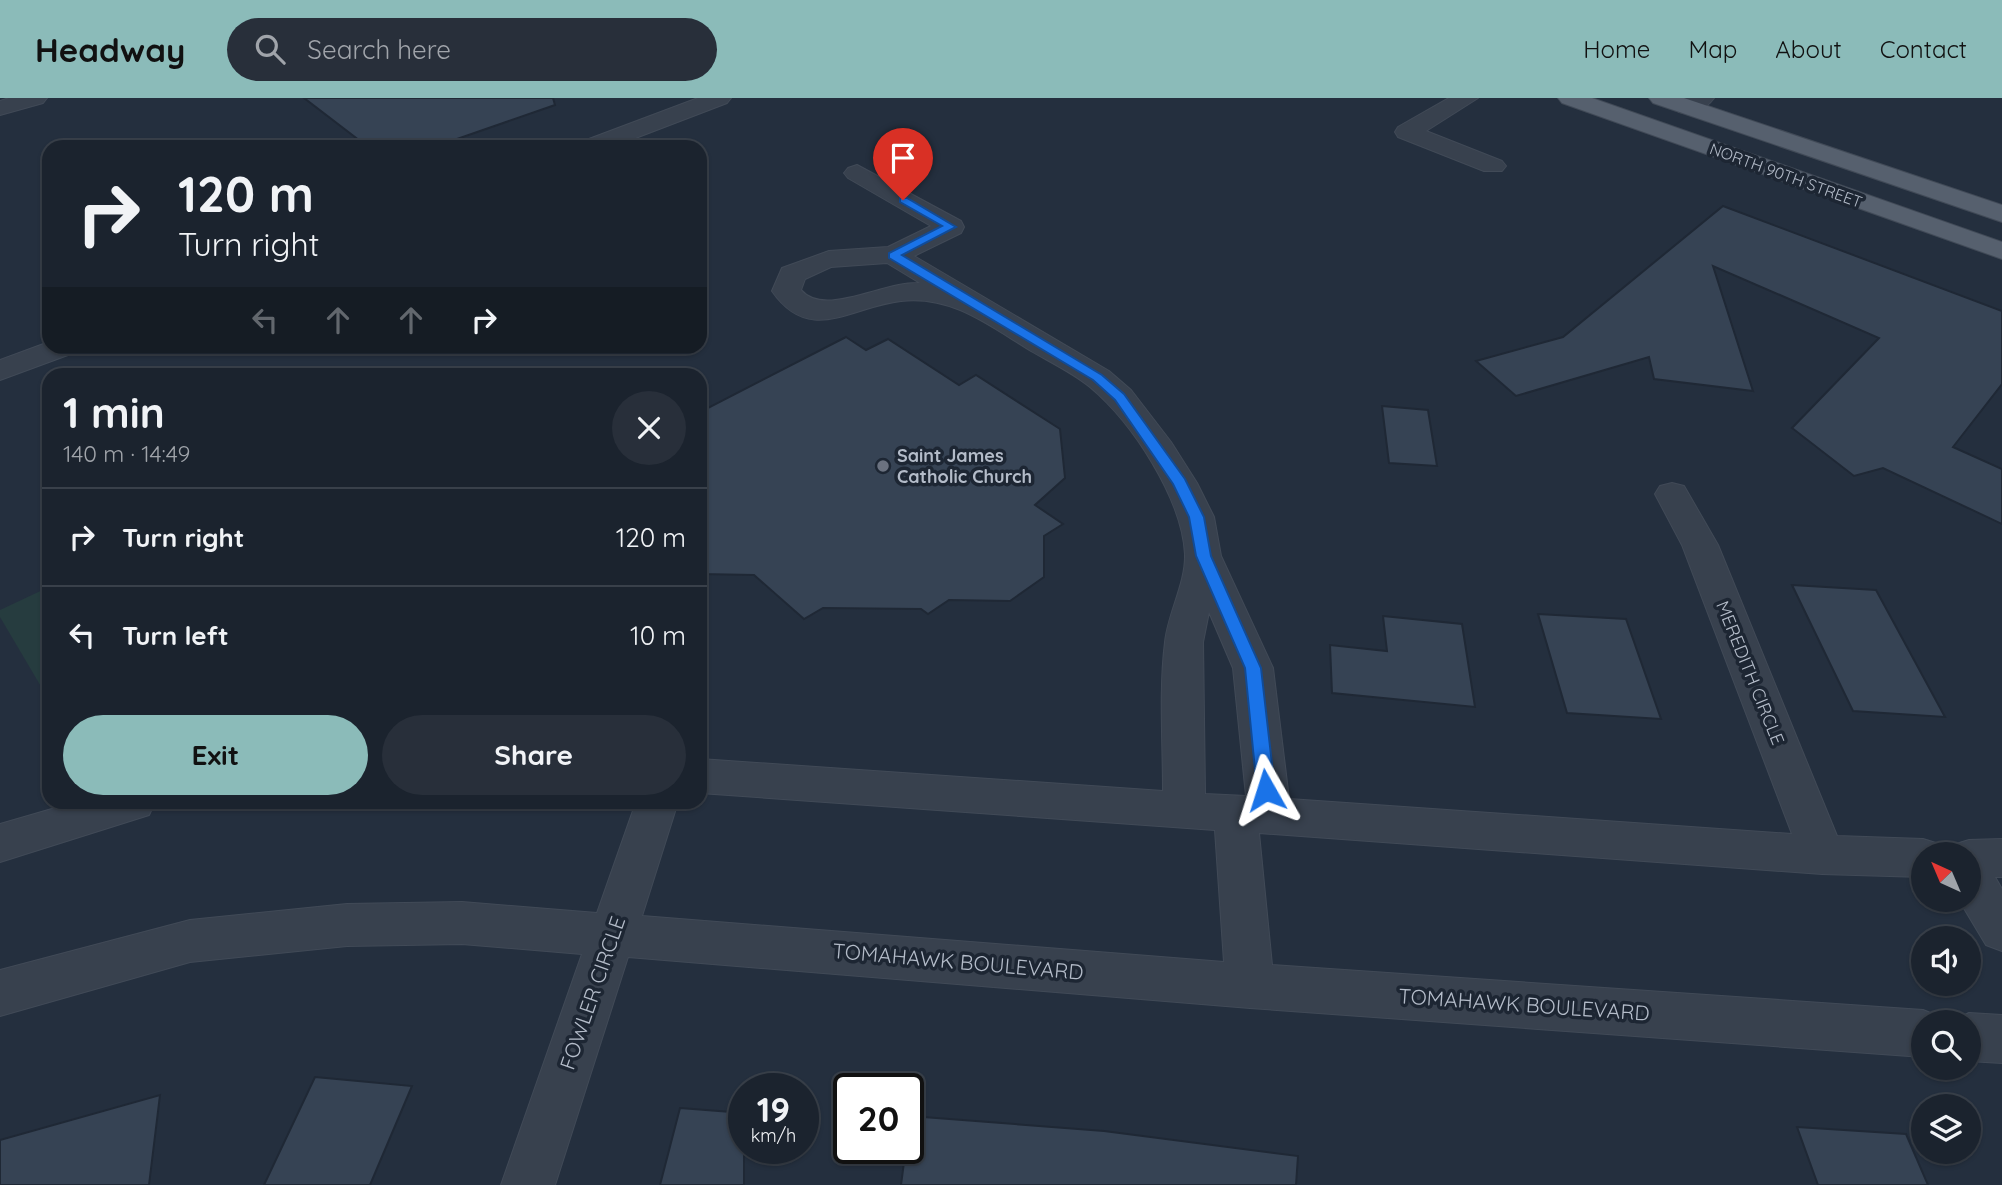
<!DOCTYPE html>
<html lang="en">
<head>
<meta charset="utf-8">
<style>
	body { margin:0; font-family:Quicksand,sans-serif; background:#282f3a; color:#f1f3f6; height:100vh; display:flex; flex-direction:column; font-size:26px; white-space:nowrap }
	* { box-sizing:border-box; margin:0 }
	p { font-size:23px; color:#a0a4aa }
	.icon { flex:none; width:38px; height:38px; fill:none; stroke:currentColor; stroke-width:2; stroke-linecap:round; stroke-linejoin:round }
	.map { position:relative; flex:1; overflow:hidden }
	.details { position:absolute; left:42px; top:270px; width:665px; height:441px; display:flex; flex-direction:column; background:#1b232e; border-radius:21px; box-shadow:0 2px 5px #0004,0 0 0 2px #39404a }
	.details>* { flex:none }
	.hud { position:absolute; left:42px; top:42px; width:665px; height:214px; border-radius:21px; box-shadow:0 2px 5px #0004,0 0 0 2px #39404a; background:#1b232e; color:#f1f3f6; overflow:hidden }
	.needle { width:46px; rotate:316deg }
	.buttons { position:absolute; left:1911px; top:744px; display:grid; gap:14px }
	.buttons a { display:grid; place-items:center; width:70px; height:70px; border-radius:50%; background:#1b232e; box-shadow:0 2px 5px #0004,0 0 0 2px #39404a; font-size:35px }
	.speed { position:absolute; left:728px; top:975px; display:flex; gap:14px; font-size:35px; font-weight:700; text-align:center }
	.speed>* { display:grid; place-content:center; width:91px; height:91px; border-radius:50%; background:#1b232e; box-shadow:0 2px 5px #0004,0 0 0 2px #39404a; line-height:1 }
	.speed small { font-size:18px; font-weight:400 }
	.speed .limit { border:4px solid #111; border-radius:10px; background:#fff; color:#111 }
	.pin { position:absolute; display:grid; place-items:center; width:60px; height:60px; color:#fff; margin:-72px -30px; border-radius:50% 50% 50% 0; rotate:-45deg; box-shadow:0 0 7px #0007 }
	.pin .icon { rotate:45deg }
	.me { position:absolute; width:77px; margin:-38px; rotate:354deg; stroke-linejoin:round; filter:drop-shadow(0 0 5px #0008) }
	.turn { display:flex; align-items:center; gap:24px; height:147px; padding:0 21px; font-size:32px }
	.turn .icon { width:91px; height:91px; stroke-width:2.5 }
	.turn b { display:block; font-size:49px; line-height:60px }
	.lanes { display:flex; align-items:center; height:66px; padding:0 21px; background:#0003; justify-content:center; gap:35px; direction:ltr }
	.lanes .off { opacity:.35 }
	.round { display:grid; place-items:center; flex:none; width:74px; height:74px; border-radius:37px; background:#282f3a }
	.headline { display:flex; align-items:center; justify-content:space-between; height:119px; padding:0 21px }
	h1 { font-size:42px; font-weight:800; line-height:52px }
	.primary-button { display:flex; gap:14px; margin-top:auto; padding:14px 21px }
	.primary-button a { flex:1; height:80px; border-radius:42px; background:#8bbbb9; color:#111; font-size:28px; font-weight:800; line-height:80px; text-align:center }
	.primary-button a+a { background:#282f3a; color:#f1f3f6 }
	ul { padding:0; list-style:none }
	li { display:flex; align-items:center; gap:21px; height:98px; padding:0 21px; border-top:2px solid #39404a }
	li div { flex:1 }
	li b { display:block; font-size:26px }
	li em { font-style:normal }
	header { display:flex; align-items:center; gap:42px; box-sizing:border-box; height:98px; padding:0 35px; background:#8bbbb9; color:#111 }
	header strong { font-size:33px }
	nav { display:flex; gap:38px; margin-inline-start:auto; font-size:24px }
	.search { width:490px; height:63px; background:#282f3a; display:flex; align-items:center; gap:18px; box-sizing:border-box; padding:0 24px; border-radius:38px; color:#a0a4aa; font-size:26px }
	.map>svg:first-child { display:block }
	.green { fill:#263c3f }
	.building { fill:#364354; stroke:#1f2835; stroke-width:2 }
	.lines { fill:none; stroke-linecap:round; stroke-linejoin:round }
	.minor-casing { stroke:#414a57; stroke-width:2 }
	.major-casing { stroke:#414a57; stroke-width:2 }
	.minor { fill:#38414e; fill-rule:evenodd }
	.major { fill:#56606e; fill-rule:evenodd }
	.route { fill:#1a73e8; stroke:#114b97; stroke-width:2 }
	.worship-dot { fill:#6b7280; stroke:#1d2633; stroke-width:2.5 }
	.labels { text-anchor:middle; stroke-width:7; stroke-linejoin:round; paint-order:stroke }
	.far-street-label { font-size:16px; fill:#b4bcc9; stroke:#1d2633 }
	.poi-label { font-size:18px; font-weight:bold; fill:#b4bcc9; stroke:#1d2633; text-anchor:start }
	.street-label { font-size:18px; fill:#b4bcc9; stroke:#1d2633 }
	.near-street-label { font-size:21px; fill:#b4bcc9; stroke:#1d2633 }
</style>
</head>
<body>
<header>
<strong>Headway</strong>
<div class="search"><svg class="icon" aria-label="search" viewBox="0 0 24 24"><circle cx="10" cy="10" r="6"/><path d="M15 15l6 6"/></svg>Search here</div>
<nav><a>Home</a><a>Map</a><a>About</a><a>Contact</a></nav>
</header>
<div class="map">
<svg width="2002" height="1087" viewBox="0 0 2002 1087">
	<rect width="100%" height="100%" fill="#242f3e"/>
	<polygon class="green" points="49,489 49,596 46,597 0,519 0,512"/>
	<g class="building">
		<polygon points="304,0 553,0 555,7 434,49 368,49"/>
		<polygon points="1723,108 2002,213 2002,286 1953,349 2002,371 2002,426 1883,370 1854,378 1792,330 1879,240 1713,168 1753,293 1654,281 1649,259 1516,298 1476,263 1563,239"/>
		<polygon points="846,239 866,252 888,241 959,287 976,277 1060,331 1065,380 1035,407 1063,426 1044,438 1044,479 1010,503 949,502 928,516 921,511 823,510 804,521 754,477 700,476 700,314"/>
		<polygon points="1382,308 1428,312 1437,368 1389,365"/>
		<polygon points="1792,487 1876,492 1945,619 1853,613"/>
		<polygon points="1538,516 1626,521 1661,621 1567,615"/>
		<polygon points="1383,518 1462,526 1475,609 1332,595 1330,547 1387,553"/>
		<polygon points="315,979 412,988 370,1087 264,1087"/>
		<polygon points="160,997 149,1087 0,1087 0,1042"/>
		<polygon points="680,1010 744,1015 744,1087 660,1087"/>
		<polygon points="910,1018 1104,1033 1298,1058 1296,1087 901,1087"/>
		<polygon points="1797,1029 1906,1036 1928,1087 1818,1087"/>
	</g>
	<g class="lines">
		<g class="minor-casing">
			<g id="minor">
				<polygon points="9,0 47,0 43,5 0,17 0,3"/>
				<polygon points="698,0 731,0 727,5 612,49 578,49 581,44"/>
				<polygon points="1449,0 1478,0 1426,33 1502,63 1506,68 1502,73 1484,73 1398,39 1395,34 1398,29"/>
				<path d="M1685,0H1714C1706,11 1692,17 1679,14L1675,9Z"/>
				<path d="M857,67L961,123L964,129L961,135L914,158L1109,273L1131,292L1171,344L1197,385L1214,419L1221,458L1273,570L1289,701L1792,736L1682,447L1655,396L1660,388L1672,385L1684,388L1718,447L1837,738L1923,741L1939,746L1943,756H1923V779L1822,776L1259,735L1272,867L1923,912L1940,919L1943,924H1923V959L1250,910L628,859L555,1087H501L582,856L462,846L347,848L190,864L0,918V872L190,822L347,806L462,804L597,815L636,704H678L642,818L1224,864L1215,732L700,695V661L1163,693C1163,644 1159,592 1165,544C1168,515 1186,485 1185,456C1182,400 1132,324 1090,289C1073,275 1050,264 1031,253C990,228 952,197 901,203C852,208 810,248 772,193L782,170L829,153L888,149L931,128L848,80L844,75L848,70ZM887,165L920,185C883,183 825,220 801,192L805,181L831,169ZM1209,514L1233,570L1246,698L1205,696L1203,544Z"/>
				<polygon points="49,244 49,248 80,248 76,254 0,282 0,262"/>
				<polygon points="76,704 155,704 149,717 0,764 0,726"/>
				<polygon points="2002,741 2002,779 1995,779 2002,791 2002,853 1986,847 1959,802 1969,802 1969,756 1949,756 1953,747 1969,742"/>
				<polygon points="1969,915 2002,917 2002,965 1969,963 1969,924 1951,924"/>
			</g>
		</g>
		<g class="major-casing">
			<g id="major">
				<polygon points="1558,0 1592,0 2002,144 2002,161 1562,5"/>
				<polygon points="1649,0 1684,0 2002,107 2002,124 1653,5"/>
			</g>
		</g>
		<use href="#minor" class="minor"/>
		<use href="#major" class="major"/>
	</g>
	<polygon class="route" points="900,100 907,100 956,129 902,157 1102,277 1124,296 1185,381 1204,419 1211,458 1261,570 1275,692 1272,697 1266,699 1257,692 1245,570 1196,458 1189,419 1173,386 1115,302 1093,282 889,160 889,155 942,128 900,104"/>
	<circle class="worship-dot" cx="883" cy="368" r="7"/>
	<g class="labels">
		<g class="far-street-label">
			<text transform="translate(1786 77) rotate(20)" y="6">NORTH 90TH STREET</text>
		</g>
		<g class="poi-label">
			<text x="897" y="364">Saint James<tspan x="897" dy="21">Catholic Church</tspan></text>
		</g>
		<g class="street-label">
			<text transform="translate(1750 575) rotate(68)" y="6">MEREDITH CIRCLE</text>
		</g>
		<g class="near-street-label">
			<text transform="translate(958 864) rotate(5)" y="7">TOMAHAWK BOULEVARD</text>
			<text transform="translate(593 895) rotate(-71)" y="7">FOWLER CIRCLE</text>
			<text transform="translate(1524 907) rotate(4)" y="7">TOMAHAWK BOULEVARD</text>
		</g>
	</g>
</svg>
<div class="buttons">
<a><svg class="needle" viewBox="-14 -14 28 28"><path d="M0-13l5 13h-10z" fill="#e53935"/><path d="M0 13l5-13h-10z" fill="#a0a4aa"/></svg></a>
<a><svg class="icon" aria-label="sound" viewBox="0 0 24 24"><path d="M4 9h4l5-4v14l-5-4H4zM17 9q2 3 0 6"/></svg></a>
<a><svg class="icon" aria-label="search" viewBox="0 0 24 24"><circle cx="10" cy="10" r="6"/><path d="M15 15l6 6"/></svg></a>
<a><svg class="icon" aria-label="layers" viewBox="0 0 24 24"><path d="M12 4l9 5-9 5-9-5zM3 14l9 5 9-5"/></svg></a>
</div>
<div class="speed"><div>19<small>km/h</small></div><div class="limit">20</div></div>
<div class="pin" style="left:903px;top:102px;background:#d93025"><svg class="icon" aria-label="arrive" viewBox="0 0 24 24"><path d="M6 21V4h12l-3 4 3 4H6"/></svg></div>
<svg class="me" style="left:1266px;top:692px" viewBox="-20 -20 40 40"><path d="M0-17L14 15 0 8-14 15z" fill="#1a73e8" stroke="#fff" stroke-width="4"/></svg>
<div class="hud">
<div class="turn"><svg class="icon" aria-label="right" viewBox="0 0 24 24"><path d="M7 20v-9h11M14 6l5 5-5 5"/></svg><div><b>120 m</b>Turn right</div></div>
<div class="lanes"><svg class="icon off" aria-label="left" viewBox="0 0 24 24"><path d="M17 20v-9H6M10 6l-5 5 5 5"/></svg><svg class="icon off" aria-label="ahead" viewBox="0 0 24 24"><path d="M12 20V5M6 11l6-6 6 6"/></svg><svg class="icon off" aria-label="ahead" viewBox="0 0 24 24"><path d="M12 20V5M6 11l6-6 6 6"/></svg><svg class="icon" aria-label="right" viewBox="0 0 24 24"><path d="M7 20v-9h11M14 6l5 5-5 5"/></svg></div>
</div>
<section class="details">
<div class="headline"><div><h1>1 min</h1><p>140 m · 14:49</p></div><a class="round"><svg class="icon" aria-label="close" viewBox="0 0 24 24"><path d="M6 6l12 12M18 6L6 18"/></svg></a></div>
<ul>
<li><svg class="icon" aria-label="right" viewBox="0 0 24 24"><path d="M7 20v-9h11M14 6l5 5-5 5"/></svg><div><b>Turn right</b></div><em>120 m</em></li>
<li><svg class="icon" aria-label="left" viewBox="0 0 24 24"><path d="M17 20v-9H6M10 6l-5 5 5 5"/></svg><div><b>Turn left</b></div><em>10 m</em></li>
</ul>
<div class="primary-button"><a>Exit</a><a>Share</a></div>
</section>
</div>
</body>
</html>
